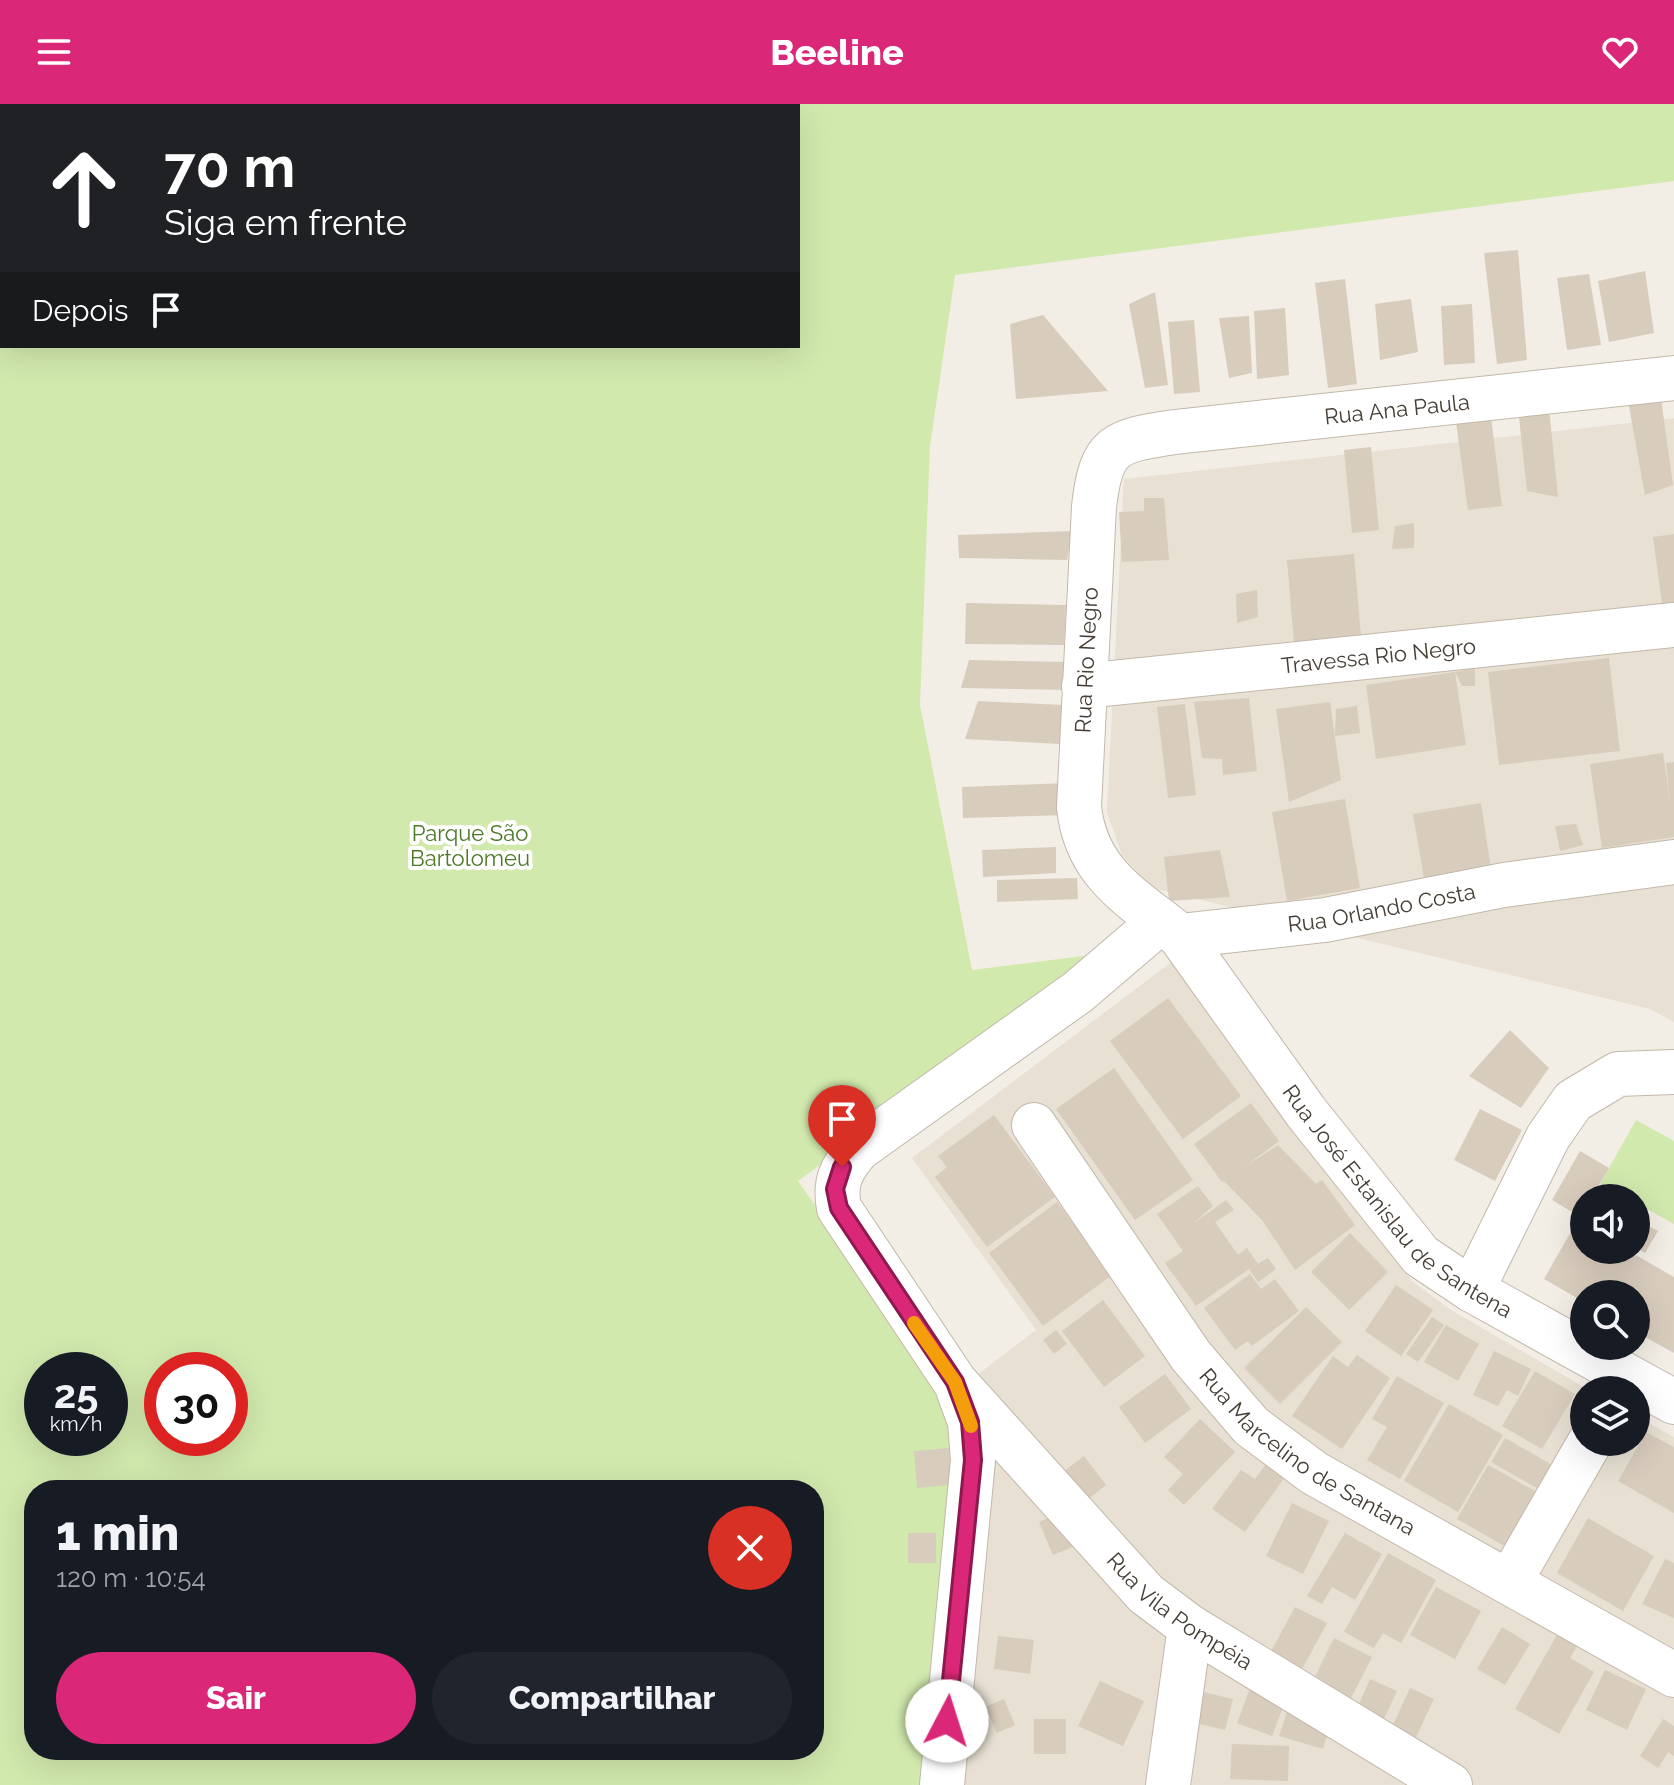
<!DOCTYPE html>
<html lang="pt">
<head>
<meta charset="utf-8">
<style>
	body { margin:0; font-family:Raleway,sans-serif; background:#20242c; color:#f1f3f6; height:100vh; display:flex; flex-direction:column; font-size:30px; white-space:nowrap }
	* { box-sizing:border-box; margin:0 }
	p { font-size:26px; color:#9ea1a6 }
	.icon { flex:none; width:44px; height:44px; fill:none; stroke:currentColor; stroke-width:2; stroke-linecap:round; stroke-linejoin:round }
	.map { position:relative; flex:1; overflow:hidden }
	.side { position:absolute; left:24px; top:1376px; width:800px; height:280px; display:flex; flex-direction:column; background:#171b24; border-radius:32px; box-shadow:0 8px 32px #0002 }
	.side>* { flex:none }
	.guide { position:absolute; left:0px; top:0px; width:800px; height:244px; box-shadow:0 8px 32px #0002; background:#202124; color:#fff; overflow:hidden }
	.fabs { position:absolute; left:1570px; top:1080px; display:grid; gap:16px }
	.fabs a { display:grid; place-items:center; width:80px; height:80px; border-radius:50%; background:#171b24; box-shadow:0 8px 32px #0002; font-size:40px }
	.speed { position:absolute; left:24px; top:1248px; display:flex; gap:16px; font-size:40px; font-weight:700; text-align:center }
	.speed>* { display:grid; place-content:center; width:104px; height:104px; border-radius:50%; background:#171b24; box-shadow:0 8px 32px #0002; line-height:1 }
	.speed small { font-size:20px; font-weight:400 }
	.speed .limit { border:12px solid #d22; background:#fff; color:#111 }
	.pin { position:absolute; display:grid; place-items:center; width:68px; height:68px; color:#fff; margin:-82px -34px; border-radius:50% 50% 50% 0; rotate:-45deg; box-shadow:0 0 8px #0007 }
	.pin .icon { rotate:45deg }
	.me { position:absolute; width:88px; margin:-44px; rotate:5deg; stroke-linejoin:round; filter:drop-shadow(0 0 6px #0008) }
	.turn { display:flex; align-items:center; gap:28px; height:168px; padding:0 32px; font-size:36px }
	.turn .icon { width:104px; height:104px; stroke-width:2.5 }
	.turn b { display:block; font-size:56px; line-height:68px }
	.then { display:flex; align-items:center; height:76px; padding:0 32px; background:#0003; gap:16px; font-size:30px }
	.round { display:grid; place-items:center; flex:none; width:84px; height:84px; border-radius:42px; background:#20242c }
	.overview { display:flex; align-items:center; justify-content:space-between; height:136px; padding:0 32px }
	h1 { font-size:48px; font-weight:800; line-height:60px }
	.cta { display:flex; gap:16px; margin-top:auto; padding:16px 32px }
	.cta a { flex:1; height:92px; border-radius:48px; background:#db2777; color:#fff; font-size:32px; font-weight:800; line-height:92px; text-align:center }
	.cta a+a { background:#20242c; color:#f1f3f6 }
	header { display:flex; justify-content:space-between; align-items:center; height:104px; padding:0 32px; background:#db2777; color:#fff; font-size:36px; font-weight:800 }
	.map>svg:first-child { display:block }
	.residential { fill:#e7e0d3 }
	.green { fill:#d1e9ad; fill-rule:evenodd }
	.building { fill:#d8ccbd }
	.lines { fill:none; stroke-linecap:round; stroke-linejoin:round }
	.minor-casing { stroke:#c2b8ab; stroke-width:46 }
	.minor { stroke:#fff; stroke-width:44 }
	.route-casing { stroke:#8e194d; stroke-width:20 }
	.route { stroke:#db2777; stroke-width:14 }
	.slow { stroke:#f59e0b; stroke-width:14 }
	.labels { text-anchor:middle; stroke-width:8; stroke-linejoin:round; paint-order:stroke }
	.street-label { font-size:22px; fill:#463e35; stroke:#fff }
	.park-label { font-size:22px; fill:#4b7926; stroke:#fff }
</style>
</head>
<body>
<header><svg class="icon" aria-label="menu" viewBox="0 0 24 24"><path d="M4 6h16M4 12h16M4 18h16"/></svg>Beeline<svg class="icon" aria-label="heart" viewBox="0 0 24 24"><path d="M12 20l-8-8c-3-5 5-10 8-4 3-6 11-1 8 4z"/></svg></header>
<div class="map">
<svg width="1674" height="1681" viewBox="0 0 1674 1681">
	<rect width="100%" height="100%" fill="#f3eee5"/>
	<g class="residential">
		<polygon points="1674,314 1674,918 1650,905 1152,784 1122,751 1107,708 1124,375"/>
		<polygon points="1178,853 1412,1177 1451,1206 1589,1286 1584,1286 1584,1338 1636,1338 1636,1312 1674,1333 1674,1681 961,1681 969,1277 1036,1226 912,1054"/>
	</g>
	<g class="green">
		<path d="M0,0H1674V77L955,171L930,342L920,601L972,866L1099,850L1055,890L798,1077L945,1286L959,1314L937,1681H0ZM2,2H798V242H2ZM42,1266H110V1334H42ZM162,1266H230V1334H162ZM34,1386H814V1646H34Z"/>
		<polygon points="1636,1016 1674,1037 1674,1120 1636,1099 1636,1094 1626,1094 1600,1080"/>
	</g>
	<g class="building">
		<polygon points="1518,146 1527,256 1497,260 1484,149"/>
		<polygon points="1645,167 1654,229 1609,238 1598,177"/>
		<polygon points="1589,170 1601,241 1567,246 1557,174"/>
		<polygon points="1345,175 1357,280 1328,284 1315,179"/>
		<polygon points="1155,188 1168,281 1145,284 1129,200"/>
		<polygon points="1411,195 1418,248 1380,256 1375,200"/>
		<polygon points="1472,200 1475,259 1444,261 1441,202"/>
		<polygon points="1285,204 1289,271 1257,275 1254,207"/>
		<polygon points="1043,211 1108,287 1016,295 1010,220"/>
		<polygon points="1249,212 1252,269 1229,274 1219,214"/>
		<polygon points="1194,216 1200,288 1174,290 1168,218"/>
		<polygon points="1660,287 1673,381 1645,391 1628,297"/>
		<polygon points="1548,294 1558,393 1527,387 1518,304"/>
		<polygon points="1491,313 1502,402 1468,406 1456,318"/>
		<polygon points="1371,343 1379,426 1352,429 1344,346"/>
		<polygon points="1144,394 1164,394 1169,456 1122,458 1119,408 1144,407"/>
		<polygon points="1414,419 1414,444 1392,445 1395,422"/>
		<polygon points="1072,427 1067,456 959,454 958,431"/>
		<polygon points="1674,430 1674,498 1662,500 1653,433"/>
		<polygon points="1354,450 1361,533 1294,539 1287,456"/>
		<polygon points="1257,486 1258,513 1237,519 1236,490"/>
		<polygon points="966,499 1066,501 1064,541 965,540"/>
		<polygon points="1609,554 1620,647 1499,661 1488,568"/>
		<polygon points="969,556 1070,558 1069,586 961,584"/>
		<polygon points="1475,564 1475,582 1462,582 1455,568"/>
		<polygon points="1455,568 1466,641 1376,655 1366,581"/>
		<polygon points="1249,594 1257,667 1223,671 1222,655 1202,654 1194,598"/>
		<polygon points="978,597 1063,601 1061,640 965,635"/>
		<polygon points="1330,598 1341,676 1289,698 1276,605"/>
		<polygon points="1185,600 1196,691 1168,694 1157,603"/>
		<polygon points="1357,602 1360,629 1335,632 1336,605"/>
		<polygon points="1663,649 1670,698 1666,659 1674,658 1674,733 1602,744 1590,660"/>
		<polygon points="1066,679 1067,711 963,714 962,683"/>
		<polygon points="1345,695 1360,784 1287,797 1272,708"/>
		<polygon points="1481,699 1491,765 1424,775 1413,710"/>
		<polygon points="1576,720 1583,741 1560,747 1555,722"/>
		<polygon points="1056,743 1056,769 983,773 982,746"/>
		<polygon points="1220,746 1230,793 1169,797 1164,753"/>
		<polygon points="1077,774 1078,795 997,798 997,776"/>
		<polygon points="1168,894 1241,992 1183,1035 1110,937"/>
		<polygon points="1510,926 1549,964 1521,1004 1469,972"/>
		<polygon points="1114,964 1193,1076 1135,1116 1056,1005"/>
		<polygon points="1251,999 1279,1037 1246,1062 1278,1041 1316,1080 1322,1076 1355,1121 1295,1166 1262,1116 1224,1077 1222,1078 1194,1040"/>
		<polygon points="1480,1005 1522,1026 1495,1077 1454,1056"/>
		<polygon points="994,1011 1055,1093 987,1143 935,1073 947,1063 938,1052"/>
		<polygon points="1580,1047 1609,1064 1593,1091 1600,1094 1584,1094 1584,1115 1552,1096"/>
		<polygon points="1198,1082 1213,1102 1194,1119 1226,1096 1234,1106 1215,1118 1238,1151 1247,1144 1258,1160 1268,1154 1276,1165 1258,1178 1249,1165 1196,1202 1165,1159 1183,1147 1157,1110"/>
		<polygon points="1057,1098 1112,1171 1043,1222 989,1149"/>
		<polygon points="1636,1115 1658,1127 1645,1149 1636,1144"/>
		<polygon points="1577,1117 1584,1121 1584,1146 1627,1146 1674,1173 1674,1249 1636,1228 1636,1190 1584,1190 1584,1198 1544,1175"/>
		<polygon points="1350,1129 1388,1168 1349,1206 1311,1168"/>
		<polygon points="1250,1170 1261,1185 1275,1175 1299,1207 1252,1242 1248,1237 1235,1246 1204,1204"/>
		<polygon points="1396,1181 1433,1206 1401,1252 1365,1227"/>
		<polygon points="1103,1196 1145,1252 1104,1283 1062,1227"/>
		<polygon points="1306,1203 1342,1238 1280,1300 1244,1264"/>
		<polygon points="1432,1213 1444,1221 1418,1258 1406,1250"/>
		<polygon points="1446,1221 1479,1240 1458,1277 1424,1258"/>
		<polygon points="1056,1226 1067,1240 1054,1250 1043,1236"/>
		<polygon points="1494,1247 1531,1265 1518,1292 1507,1286 1498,1302 1473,1291"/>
		<polygon points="1357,1251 1390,1274 1342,1345 1292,1312 1333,1252 1348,1263"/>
		<polygon points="1535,1267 1575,1290 1542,1345 1502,1322"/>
		<polygon points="1165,1270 1191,1305 1145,1339 1119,1303"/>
		<polygon points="1397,1272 1444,1299 1400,1375 1367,1356 1387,1323 1372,1315"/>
		<polygon points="1449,1300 1503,1331 1458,1408 1404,1377"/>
		<polygon points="1200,1315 1235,1348 1184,1401 1168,1386 1183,1370 1164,1353"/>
		<polygon points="1646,1328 1674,1343 1674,1409 1618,1377"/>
		<polygon points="1505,1334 1554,1362 1540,1386 1491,1358"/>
		<polygon points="949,1344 951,1381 917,1384 914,1347"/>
		<polygon points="1084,1352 1106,1381 1082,1400 1059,1371"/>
		<polygon points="1266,1360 1285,1373 1245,1428 1212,1405 1241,1366 1255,1375"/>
		<polygon points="1488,1361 1537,1388 1506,1443 1457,1415"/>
		<polygon points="1292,1399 1329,1417 1303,1470 1266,1452"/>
		<polygon points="1061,1408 1075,1442 1053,1451 1039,1418"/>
		<polygon points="1588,1414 1654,1452 1623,1507 1557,1469"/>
		<rect x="908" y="1429" width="28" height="30"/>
		<polygon points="1345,1429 1382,1450 1355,1496 1332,1483 1322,1500 1307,1492"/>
		<polygon points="1388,1449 1436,1476 1401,1539 1383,1529 1374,1544 1344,1528"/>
		<polygon points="1665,1455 1674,1459 1674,1514 1642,1500"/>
		<polygon points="1436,1483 1481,1507 1455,1555 1410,1531"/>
		<polygon points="1295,1503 1327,1519 1301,1567 1269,1551"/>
		<polygon points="1502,1523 1530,1540 1505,1581 1477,1565"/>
		<polygon points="1558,1529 1578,1540 1570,1554 1594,1568 1559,1630 1515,1605"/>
		<polygon points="998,1532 1034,1536 1030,1570 994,1565"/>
		<polygon points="1334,1534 1372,1553 1347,1602 1310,1583"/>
		<polygon points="1605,1566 1646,1585 1627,1626 1586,1606"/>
		<polygon points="1254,1574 1289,1587 1272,1632 1237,1619"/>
		<polygon points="1370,1575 1397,1587 1382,1619 1356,1607"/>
		<polygon points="1100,1577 1144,1597 1123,1642 1078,1622"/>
		<polygon points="1410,1584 1434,1595 1416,1633 1392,1623"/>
		<polygon points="1199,1587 1233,1595 1225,1626 1191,1618"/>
		<polygon points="1004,1595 1015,1621 997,1629 985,1603"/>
		<polygon points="1288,1605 1331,1618 1323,1645 1279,1632"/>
		<rect x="1034" y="1615" width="32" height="35"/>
		<polygon points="1663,1615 1674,1622 1674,1652 1668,1648 1658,1664 1640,1652"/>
		<polygon points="1232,1640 1289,1642 1288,1677 1230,1675"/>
	</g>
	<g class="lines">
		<g class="minor-casing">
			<g id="minor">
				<polyline points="36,2 39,0"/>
				<polyline points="0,34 2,32"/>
				<path id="s1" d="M1674,274L1175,328C1115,337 1101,339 1094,403L1079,703C1086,770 1132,793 1180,832L1325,816L1504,781L1674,758"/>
				<path id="s2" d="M1084,582L1674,521"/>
				<path id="s3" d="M1161,817L1078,888L858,1045C841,1065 834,1078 839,1104L955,1278L1146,1490L1190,1523L1450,1681"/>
				<path id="s4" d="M1180,832L1306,1008L1421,1152L1472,1186L1674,1298"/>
				<path id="s5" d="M1034,1021L1191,1252L1251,1322L1314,1369L1674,1571"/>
				<polyline points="1472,1186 1548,1033 1573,997 1618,970 1674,968"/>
				<polyline points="1510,1477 1590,1338"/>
				<polyline points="942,1681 973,1356 970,1318 959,1288"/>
				<polyline points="1168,1681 1190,1523"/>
			</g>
		</g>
		<use href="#minor" class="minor"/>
	</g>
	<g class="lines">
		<g class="route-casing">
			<polyline id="route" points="842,1063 835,1085 839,1104 955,1278 970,1318 973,1356 947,1617"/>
		</g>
		<use href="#route" class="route"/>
		<polyline class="slow" points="914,1219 955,1278 971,1322"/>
	</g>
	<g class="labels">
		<g class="street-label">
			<text transform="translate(1397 305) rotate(-6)" y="8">Rua Ana Paula</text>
			<text dy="8" stroke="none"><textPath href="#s2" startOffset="296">Travessa Rio Negro</textPath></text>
			<text transform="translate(1086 556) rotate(-87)" y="8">Rua Rio Negro</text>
			<text dy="8" stroke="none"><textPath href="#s1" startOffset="1302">Rua Orlando Costa</textPath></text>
			<text dy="8" stroke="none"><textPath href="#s4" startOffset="346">Rua José Estanislau de Santena</textPath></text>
			<text dy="8" stroke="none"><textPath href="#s5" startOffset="432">Rua Marcelino de Santana</textPath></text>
			<text dy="8" stroke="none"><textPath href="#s3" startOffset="976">Rua Vila Pompéia</textPath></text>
		</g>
		<g class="park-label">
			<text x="470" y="737">Parque São<tspan x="470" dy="25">Bartolomeu</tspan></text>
		</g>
	</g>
</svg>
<div class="fabs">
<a><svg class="icon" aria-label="sound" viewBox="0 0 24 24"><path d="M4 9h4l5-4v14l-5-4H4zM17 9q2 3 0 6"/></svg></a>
<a><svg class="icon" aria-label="search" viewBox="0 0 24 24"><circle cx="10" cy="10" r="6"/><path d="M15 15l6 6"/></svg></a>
<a><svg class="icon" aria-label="layers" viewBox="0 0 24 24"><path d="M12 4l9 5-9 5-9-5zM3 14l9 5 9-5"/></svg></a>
</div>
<div class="speed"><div>25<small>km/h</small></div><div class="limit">30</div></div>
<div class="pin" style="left:842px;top:1063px;background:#d93025"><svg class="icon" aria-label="arrive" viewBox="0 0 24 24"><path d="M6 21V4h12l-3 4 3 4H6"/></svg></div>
<svg class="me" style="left:947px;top:1617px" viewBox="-20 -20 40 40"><circle r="19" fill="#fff"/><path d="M0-13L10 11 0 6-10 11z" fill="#db2777"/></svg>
<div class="guide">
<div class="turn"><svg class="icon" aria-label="ahead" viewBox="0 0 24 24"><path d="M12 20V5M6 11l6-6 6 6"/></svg><div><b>70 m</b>Siga em frente</div></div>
<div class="then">Depois<svg class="icon" aria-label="arrive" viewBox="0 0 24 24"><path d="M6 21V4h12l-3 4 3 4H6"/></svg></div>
</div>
<section class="side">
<div class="overview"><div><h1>1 min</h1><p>120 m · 10:54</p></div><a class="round" style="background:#d93025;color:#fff"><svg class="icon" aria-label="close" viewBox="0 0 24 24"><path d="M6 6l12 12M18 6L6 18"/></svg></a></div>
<div class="cta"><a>Sair</a><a>Compartilhar</a></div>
</section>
</div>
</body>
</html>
